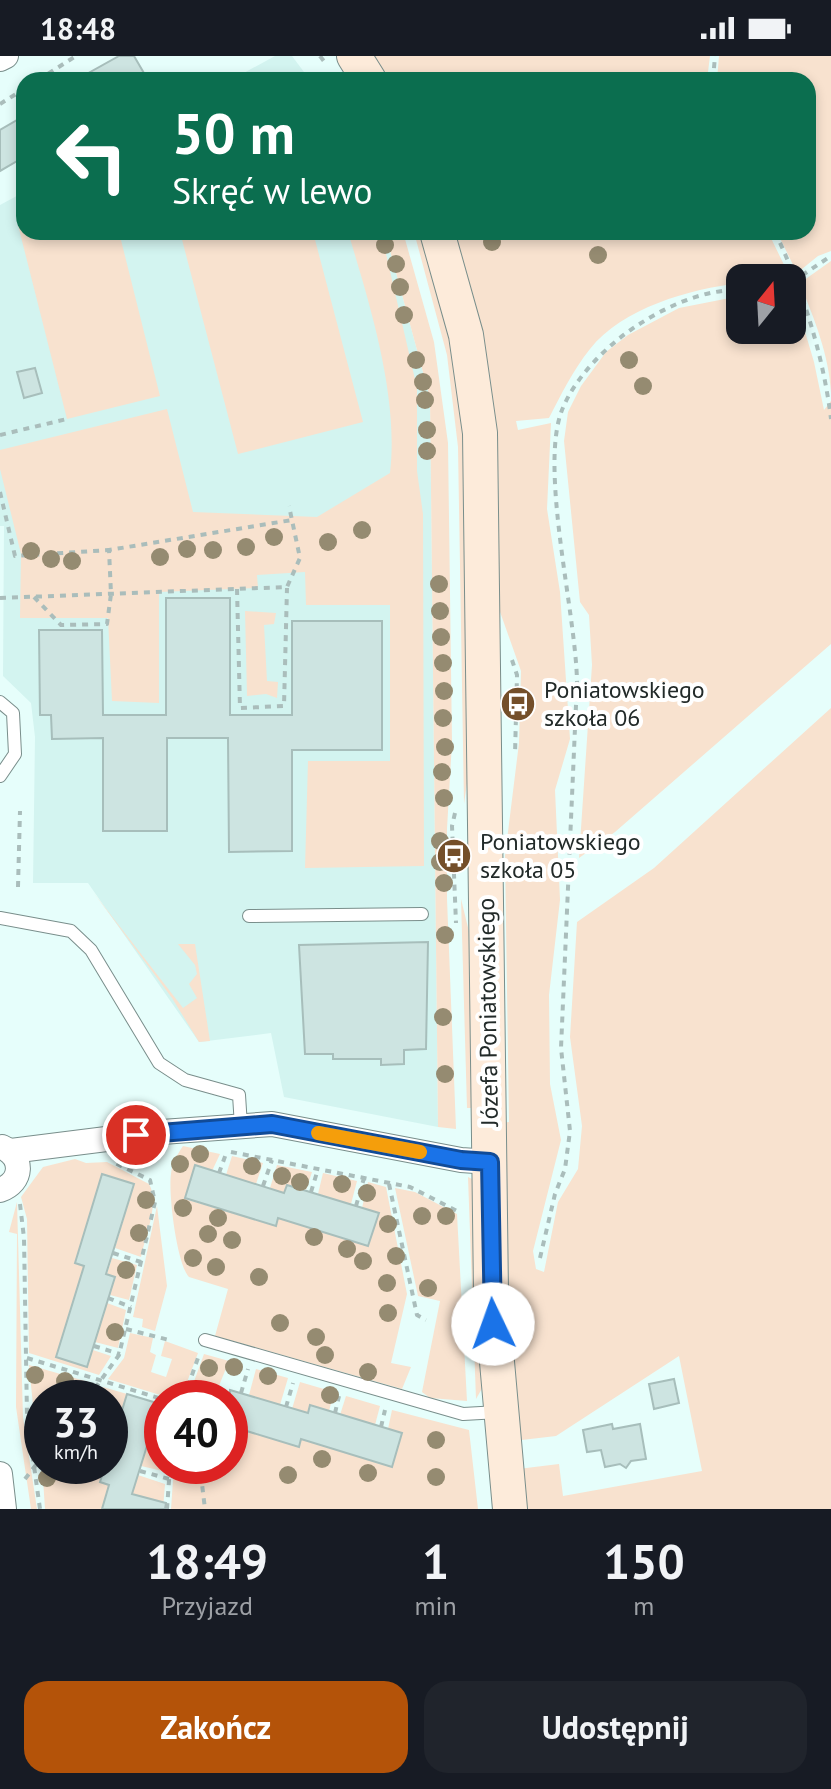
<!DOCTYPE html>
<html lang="pl">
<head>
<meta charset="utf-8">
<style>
	body { margin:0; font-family:"PT Sans",sans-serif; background:#20242c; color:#f1f3f6; height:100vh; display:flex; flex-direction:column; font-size:30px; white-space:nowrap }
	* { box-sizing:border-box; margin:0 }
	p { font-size:26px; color:#9ea1a6 }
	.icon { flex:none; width:44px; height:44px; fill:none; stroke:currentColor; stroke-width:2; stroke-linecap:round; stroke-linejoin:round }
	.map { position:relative; height:1453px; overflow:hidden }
	.sheet { display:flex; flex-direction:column; background:#171b24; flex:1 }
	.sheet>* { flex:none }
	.banner { position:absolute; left:16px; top:16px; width:800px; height:168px; border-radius:24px; box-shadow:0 4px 12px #0003; background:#0b6e4f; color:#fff; overflow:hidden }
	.needle { width:52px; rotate:18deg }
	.fabs { position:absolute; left:726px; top:208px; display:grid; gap:16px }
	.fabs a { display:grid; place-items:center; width:80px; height:80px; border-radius:16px; background:#171b24; box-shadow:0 4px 12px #0003; font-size:40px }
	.speed { position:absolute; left:24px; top:1324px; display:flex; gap:16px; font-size:40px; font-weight:700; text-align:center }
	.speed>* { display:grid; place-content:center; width:104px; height:104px; border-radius:50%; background:#171b24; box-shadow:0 4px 12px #0003; line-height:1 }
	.speed small { font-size:20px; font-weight:400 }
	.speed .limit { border:12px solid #d22; background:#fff; color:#111 }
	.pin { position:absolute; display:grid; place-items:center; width:68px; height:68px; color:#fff; margin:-34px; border:4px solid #fff; border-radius:50%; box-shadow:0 2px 8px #0007 }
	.me { position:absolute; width:88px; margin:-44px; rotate:357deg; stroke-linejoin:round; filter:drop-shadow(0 0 6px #0008) }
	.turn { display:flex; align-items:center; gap:28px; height:168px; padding:0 24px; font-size:36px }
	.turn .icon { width:104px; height:104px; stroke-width:2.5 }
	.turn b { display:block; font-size:56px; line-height:68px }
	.eta { display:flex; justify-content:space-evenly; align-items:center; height:136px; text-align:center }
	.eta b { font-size:48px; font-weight:700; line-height:56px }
	.cta { display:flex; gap:16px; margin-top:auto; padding:16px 24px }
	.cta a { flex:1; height:92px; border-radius:24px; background:#b45309; color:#fff; font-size:32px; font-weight:700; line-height:92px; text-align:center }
	.cta a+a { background:#20242c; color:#f1f3f6 }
	.status { display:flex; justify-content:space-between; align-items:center; height:56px; padding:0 40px; background:#171b24; direction:ltr }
	.status svg { height:22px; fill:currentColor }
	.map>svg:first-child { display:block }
	.built { fill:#d3f4f0 }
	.green { fill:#f8e2cf }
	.building { fill:#cde4e1; stroke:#a7bebb; stroke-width:2 }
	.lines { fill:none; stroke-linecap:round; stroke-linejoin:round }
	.lane-casing { stroke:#798e8b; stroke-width:14 }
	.street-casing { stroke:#798e8b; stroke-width:26 }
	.secondary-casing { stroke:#798e8b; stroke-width:36 }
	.path { stroke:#aabdbb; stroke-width:4; stroke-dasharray:6 6; stroke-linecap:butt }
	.lane { stroke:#fff; stroke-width:12 }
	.street { stroke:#fff; stroke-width:24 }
	.secondary { stroke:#fdebda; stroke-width:34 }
	.tree { fill:#958b71 }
	.route-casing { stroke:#114b97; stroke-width:20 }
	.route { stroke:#1a73e8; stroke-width:14 }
	.slow { stroke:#f59e0b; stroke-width:14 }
	.labels { text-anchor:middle; stroke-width:8; stroke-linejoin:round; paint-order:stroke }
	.poi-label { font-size:24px; fill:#222a29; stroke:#fff; text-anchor:start }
	.street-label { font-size:24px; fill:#222a29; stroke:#fff }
</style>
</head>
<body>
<div class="status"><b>18:48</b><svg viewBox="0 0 49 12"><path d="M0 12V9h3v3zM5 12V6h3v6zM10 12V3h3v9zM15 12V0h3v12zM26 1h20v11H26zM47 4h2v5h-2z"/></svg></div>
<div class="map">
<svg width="831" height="1453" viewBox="0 0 831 1453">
	<rect width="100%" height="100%" fill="#e6fefb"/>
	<g class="built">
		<polygon points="275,0 292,0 310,24 231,24"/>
		<polygon points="24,136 24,176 385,176 430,342 438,1071 284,1041 271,977 199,986 88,827 33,827 35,681 31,647 3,620 4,470 0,470 0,149"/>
	</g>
	<g class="green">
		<polygon points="370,0 710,0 707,24 384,24"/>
		<polygon points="719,0 831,0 831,195 818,200 797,217 777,176 808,176 808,24 717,24"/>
		<polygon points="24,168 24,176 119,176 160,340 67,363 18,169"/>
		<polygon points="180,176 313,176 363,366 238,398"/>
		<path d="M348,176H381L417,332V415L423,458L424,810L305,812L308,705H390V549H306L305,516L257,519L258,532L159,536V647L112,645L108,562H20L21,498L0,413V394L167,353L193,456L317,461L390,417C399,341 370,249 348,176Z"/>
		<polygon points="385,176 403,176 434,286 448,387 452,686 447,773 447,843 456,1073 438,1071 430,342"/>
		<polygon points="414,176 424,176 461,321 474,678 464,748 458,391 447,299"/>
		<path d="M450,176H768L789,219L740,222V227C690,233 622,252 590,293C573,314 561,339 549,362L516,365L518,374L551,367L547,453L560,536L570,683L555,734L560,844L549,939L550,1028L561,1084L533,1195L536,1213L544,1216L558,1146L578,1113L582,1070L570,981L577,866L654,812L831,652V1453H523L518,1413L559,1408L563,1440L702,1415L679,1300L556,1380L513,1385L501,1067L509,1066L505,800L519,687L521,615L499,553L498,405L490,321L472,244Z"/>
		<path d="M831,205V337C829,298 814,263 800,227Z"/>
		<polygon points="792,232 814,306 824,354 831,345 831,588 615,776 579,802 592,609 589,559 580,546 564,385 568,356 581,330 606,296 628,279 679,252 740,240 740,274 792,274"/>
		<polygon points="245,555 276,557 274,568 264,569 267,625 278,626 277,642 266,638 247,640"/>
		<polygon points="93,836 183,952 197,942 189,928 197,918 195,909 178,888 195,888 210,985 199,986 172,942"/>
		<polygon points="461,843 473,892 476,1052 467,1052"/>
		<path d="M183,1090L220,1098L212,1115L195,1110L185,1143L275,1170L278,1162L368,1190L378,1157L362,1152L368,1126L386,1131L407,1238L391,1307L411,1311L402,1333L215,1280L228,1233L189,1221C177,1209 168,1137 171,1118C172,1107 177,1099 183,1090Z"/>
		<polygon points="232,1100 263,1107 256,1128 226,1119"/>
		<path d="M75,1103L86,1107L107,1106L149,1128C160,1147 145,1180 141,1201L115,1192L134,1128L102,1118L75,1206L84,1210L56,1301L87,1310L93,1294L111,1300L99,1319L29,1297L27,1163L21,1141L43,1111Z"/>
		<polygon points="277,1109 312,1116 306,1134 287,1129 284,1137 270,1132"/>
		<polygon points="323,1117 357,1125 351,1148 318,1138"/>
		<polygon points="468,1121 474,1124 484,1329 476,1343"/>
		<polygon points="395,1132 415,1136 457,1158 467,1345 430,1342 422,1336 440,1245 418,1240"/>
		<polygon points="17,1146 23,1361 37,1453 31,1453 16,1351 17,1178 9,1176"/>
		<polygon points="157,1150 167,1230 155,1275 142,1271 143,1263 133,1261"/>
		<polygon points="112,1202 137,1209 129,1244 110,1239 115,1221 107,1218"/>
		<polygon points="107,1247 126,1254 118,1292 95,1286"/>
		<polygon points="130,1277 153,1282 150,1296 156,1299 151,1316 166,1321 172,1303 161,1300 165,1285 198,1297 181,1342 170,1342 108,1323 124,1302"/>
		<polygon points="204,1298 229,1305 214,1342 188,1342"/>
		<polygon points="29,1309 92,1327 81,1342 42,1342 42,1395 38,1400"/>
		<polygon points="256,1313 288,1322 280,1349 249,1339"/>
		<polygon points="300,1326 334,1336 329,1355 310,1350 308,1358 292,1353"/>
		<polygon points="103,1331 127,1338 110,1394 110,1342 94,1342"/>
		<polygon points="346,1340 380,1350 375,1369 340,1359"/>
		<polygon points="392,1354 469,1374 478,1453 171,1453 174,1410 230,1410 230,1370 299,1391 301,1383 391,1411 388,1373"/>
		<polygon points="151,1376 162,1379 162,1410 167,1410 167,1416 141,1410"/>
		<polygon points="42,1408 105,1410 100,1426 109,1429 102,1453 45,1453"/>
		<polygon points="138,1419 165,1428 163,1453 132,1438"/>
	</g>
	<g class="building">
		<polygon points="119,0 134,0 148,24 76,24"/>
		<polygon points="24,60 24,101 0,115 0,74"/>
		<polygon points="35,312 42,337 24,342 17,316"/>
		<polygon points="166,542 230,542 230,659 292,659 292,565 382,565 382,694 292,694 292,795 229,796 228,682 167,682 167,775 103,775 103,682 52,683 51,659 40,659 39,574 102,574 103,659 166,659"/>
		<polygon points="428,886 426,993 404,994 404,1008 381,1009 381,1003 333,1003 333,998 305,998 299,889"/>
		<polygon points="195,1109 284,1137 287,1129 379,1157 368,1190 278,1162 276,1170 185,1142"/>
		<polygon points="102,1118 134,1128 106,1218 115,1221 87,1311 56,1301 84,1210 75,1207"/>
		<polygon points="674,1323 679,1347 654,1353 649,1328"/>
		<polygon points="230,1334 308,1357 310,1349 402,1377 392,1411 301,1383 299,1391 230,1370"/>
		<polygon points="127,1338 160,1348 132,1438 166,1447 165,1453 102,1453 109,1429 100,1426 105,1410 110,1410 110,1394"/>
		<polygon points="612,1368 613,1373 640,1368 646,1403 631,1405 626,1412 620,1408 605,1411 601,1394 587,1396 583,1374"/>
	</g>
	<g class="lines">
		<g class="lane-casing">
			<g id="lane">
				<polyline points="0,646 13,657 15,698 0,720"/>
				<polyline points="249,860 422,858"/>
				<polyline points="0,862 71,875 91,894 159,1007 185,1024 239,1039 241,1070"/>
				<polyline points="205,1284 463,1358 499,1356"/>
			</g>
		</g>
		<g class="street-casing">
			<g id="street">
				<polyline points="0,3 6,0"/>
				<polyline points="11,1095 162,1076 272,1068 461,1104 490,1106"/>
				<path d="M0,1134C23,1126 24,1101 2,1091"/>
				<polyline points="0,1418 4,1453"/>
			</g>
		</g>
		<g class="secondary-casing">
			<g id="secondary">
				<polyline points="354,0 369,24"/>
				<polyline points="437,176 466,279 480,377 491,1238 510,1453"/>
			</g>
		</g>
		<g class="path">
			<polyline points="320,0 326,8"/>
			<polyline points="38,24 76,0"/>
			<polyline points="713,24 715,0"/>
			<polyline points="0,48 24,33"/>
			<path d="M775,176C803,235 823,298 831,363"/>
			<polyline points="792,226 831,200"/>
			<polyline points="0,379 67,363"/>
			<polyline points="0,436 15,500 109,494"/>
			<polyline points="237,533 240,652 284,650 287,532"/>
			<polyline points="34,541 61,569 107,568 111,538 109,494 292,464"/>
			<polyline points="0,542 287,531 300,502 289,450"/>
			<polyline points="512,604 517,619 515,699"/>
			<polyline points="455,757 452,770 456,867"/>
			<polyline points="18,831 20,755"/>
			<polyline points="231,1096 410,1131 461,1157"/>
			<polyline points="219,1117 227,1095"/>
			<polyline points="389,1128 417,1259 426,1264"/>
			<polyline points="263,1130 272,1104"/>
			<polyline points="311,1136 318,1113"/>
			<polyline points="20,1148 24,1182 27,1360 40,1453"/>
			<polyline points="356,1150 364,1122"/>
			<polyline points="113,1197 141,1206"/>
			<path d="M540,1202L555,1138L565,1113L570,1075L561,992L577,626C576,557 539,413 562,354C575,321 608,288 638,269C667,250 705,233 740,234"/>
			<polyline points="108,1242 131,1251"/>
			<polyline points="126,1273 169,1284"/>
			<polyline points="94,1290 120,1298"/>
			<polyline points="27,1302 162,1343"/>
			<polyline points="241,1337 248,1313"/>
			<polyline points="88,1342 119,1299 155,1146 150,1124 113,1106"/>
			<polyline points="184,1342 199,1299"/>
			<polyline points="286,1351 293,1327"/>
			<polyline points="335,1357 339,1340"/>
			<polyline points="153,1370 162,1372"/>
			<polyline points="381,1371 385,1354"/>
			<polyline points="190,1410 202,1428 205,1453"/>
			<polyline points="140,1415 169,1423"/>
			<polyline points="25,1423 42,1401"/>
			<polyline points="167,1453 170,1410"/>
		</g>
		<use href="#lane" class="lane"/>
		<use href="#street" class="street"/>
		<use href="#secondary" class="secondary"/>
	</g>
	<g class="tree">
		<circle cx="492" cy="186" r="9"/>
		<circle cx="385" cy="189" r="9"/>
		<circle cx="598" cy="199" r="9"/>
		<circle cx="396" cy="208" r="9"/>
		<circle cx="400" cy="231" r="9"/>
		<circle cx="404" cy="259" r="9"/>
		<circle cx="416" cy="304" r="9"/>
		<circle cx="629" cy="304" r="9"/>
		<circle cx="423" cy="326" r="9"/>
		<circle cx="643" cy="330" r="9"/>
		<circle cx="425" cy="344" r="9"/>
		<circle cx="427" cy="374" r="9"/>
		<circle cx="427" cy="395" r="9"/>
		<circle cx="362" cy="474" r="9"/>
		<circle cx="274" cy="481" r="9"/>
		<circle cx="328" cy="486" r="9"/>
		<circle cx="246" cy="491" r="9"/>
		<circle cx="187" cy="493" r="9"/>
		<circle cx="213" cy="494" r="9"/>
		<circle cx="31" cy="495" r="9"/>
		<circle cx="160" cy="501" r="9"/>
		<circle cx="51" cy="503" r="9"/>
		<circle cx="72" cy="505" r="9"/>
		<circle cx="439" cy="528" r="9"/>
		<circle cx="440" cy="555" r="9"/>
		<circle cx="441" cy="581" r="9"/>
		<circle cx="443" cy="607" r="9"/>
		<circle cx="444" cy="635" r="9"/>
		<circle cx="443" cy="662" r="9"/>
		<circle cx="445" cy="691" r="9"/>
		<circle cx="442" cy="716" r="9"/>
		<circle cx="444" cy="742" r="9"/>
		<circle cx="440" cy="785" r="9"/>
		<circle cx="440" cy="806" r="9"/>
		<circle cx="444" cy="827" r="9"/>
		<circle cx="445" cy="879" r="9"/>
		<circle cx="443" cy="961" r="9"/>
		<circle cx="445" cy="1018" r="9"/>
		<circle cx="200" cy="1098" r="9"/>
		<circle cx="180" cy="1108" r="9"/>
		<circle cx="252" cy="1110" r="9"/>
		<circle cx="282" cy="1120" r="9"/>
		<circle cx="300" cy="1126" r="9"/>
		<circle cx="342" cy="1128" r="9"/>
		<circle cx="367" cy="1137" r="9"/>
		<circle cx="146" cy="1144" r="9"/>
		<circle cx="183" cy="1152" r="9"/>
		<circle cx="422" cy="1160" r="9"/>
		<circle cx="446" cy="1160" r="9"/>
		<circle cx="218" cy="1162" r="9"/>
		<circle cx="388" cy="1168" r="9"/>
		<circle cx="139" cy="1177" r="9"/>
		<circle cx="208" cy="1178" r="9"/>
		<circle cx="314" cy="1181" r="9"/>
		<circle cx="232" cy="1184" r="9"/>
		<circle cx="347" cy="1193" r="9"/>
		<circle cx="396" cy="1200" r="9"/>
		<circle cx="193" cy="1202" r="9"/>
		<circle cx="363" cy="1205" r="9"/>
		<circle cx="216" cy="1211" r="9"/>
		<circle cx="126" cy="1214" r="9"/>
		<circle cx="259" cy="1221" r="9"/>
		<circle cx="387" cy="1227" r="9"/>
		<circle cx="428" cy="1232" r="9"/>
		<circle cx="388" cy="1257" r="9"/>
		<circle cx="280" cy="1267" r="9"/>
		<circle cx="115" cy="1276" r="9"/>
		<circle cx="316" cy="1281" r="9"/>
		<circle cx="325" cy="1299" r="9"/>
		<circle cx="234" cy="1311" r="9"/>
		<circle cx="209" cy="1312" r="9"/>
		<circle cx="368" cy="1316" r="9"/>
		<circle cx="35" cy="1319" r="9"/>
		<circle cx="268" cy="1320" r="9"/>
		<circle cx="65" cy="1325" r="9"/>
		<circle cx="330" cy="1339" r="9"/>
		<circle cx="436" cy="1384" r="9"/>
		<circle cx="322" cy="1403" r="9"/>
		<circle cx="368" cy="1417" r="9"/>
		<circle cx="288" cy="1419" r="9"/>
		<circle cx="436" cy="1421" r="9"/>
		<circle cx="47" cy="1422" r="9"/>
	</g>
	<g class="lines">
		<g class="route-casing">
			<polyline id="route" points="136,1079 272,1068 461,1104 490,1106 493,1268"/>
		</g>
		<use href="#route" class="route"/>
		<polyline class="slow" points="318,1077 420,1096"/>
	</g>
	<defs>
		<g id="bus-disc" transform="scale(1.8)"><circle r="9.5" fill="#744f2a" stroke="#fff"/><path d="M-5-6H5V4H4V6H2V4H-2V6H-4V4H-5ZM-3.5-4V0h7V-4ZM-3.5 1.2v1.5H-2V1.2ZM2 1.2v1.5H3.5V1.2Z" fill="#fff"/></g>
	</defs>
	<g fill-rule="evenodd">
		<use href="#bus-disc" x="518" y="648"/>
		<use href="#bus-disc" x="454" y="800"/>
	</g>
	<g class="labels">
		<g class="poi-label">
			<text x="544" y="642">Poniatowskiego<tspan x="544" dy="28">szkoła 06</tspan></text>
			<text x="480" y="794">Poniatowskiego<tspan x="480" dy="28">szkoła 05</tspan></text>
		</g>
		<g class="street-label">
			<text transform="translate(488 956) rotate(-91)" y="8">Józefa Poniatowskiego</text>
		</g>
	</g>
</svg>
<div class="fabs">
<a><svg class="needle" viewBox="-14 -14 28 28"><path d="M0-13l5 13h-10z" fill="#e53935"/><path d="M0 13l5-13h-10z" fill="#9ea1a6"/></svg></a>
</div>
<div class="speed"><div>33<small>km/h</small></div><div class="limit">40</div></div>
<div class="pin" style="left:136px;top:1079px;background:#d93025"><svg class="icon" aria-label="arrive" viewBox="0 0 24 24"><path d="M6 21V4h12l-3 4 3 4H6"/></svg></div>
<svg class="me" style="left:493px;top:1268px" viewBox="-20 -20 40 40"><circle r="19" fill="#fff"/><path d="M0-13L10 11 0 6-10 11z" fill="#1a73e8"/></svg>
<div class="banner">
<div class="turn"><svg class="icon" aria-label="left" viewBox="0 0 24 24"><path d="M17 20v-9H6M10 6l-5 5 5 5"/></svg><div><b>50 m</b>Skręć w lewo</div></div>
</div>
</div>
<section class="sheet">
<div class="eta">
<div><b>18:49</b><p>Przyjazd</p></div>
<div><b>1</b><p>min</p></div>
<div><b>150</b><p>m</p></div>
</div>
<div class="cta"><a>Zakończ</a><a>Udostępnij</a></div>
</section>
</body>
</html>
